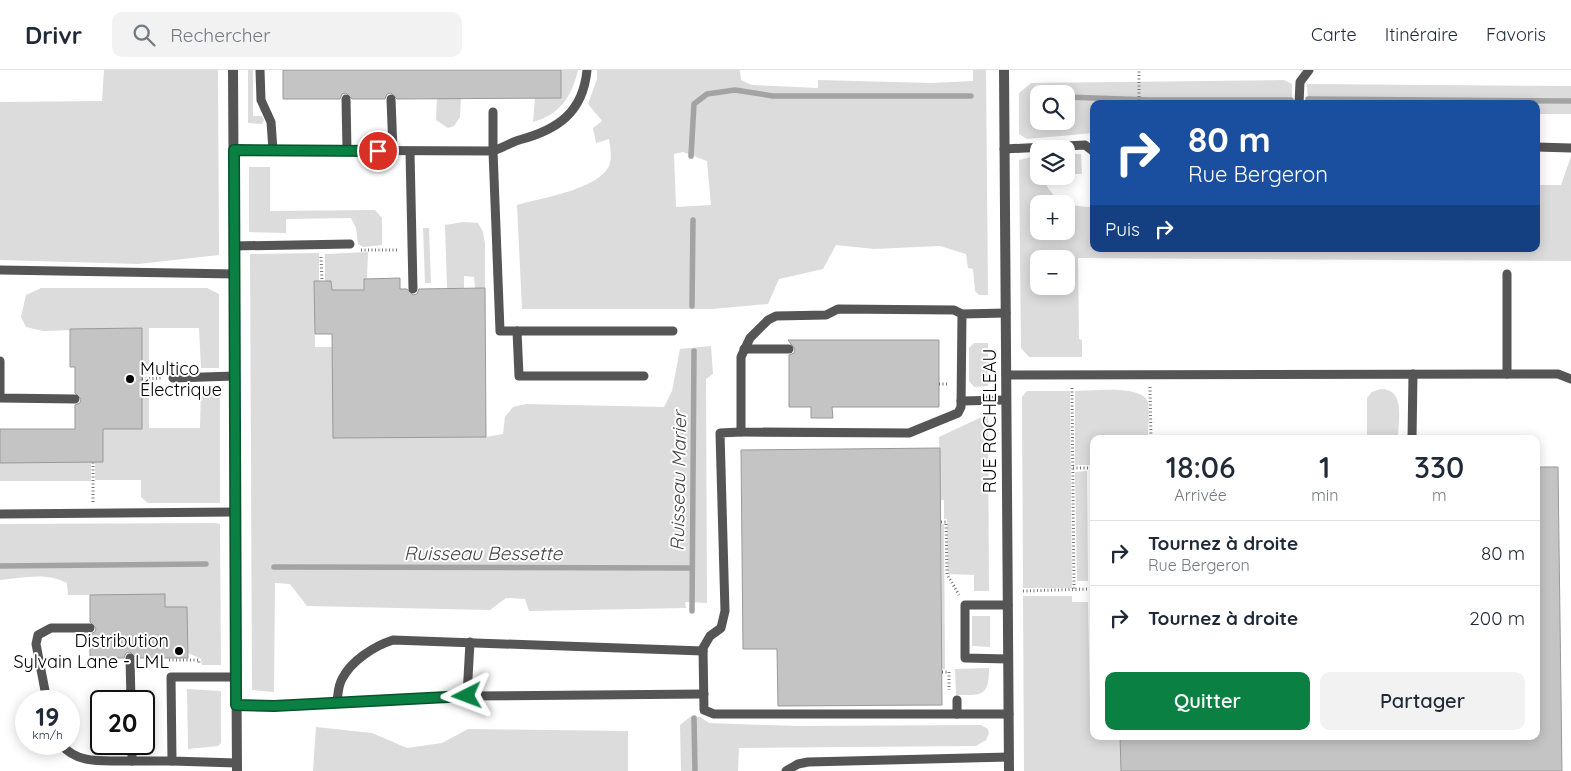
<!DOCTYPE html>
<html lang="fr">
<head>
<meta charset="utf-8">
<style>
	body { margin:0; font-family:Quicksand,sans-serif; background:#f2f2f3; color:#1f2937; height:100vh; display:flex; flex-direction:column; font-size:19px; white-space:nowrap }
	* { box-sizing:border-box; margin:0 }
	p { font-size:16px; color:#747a83 }
	.icon { flex:none; width:28px; height:28px; fill:none; stroke:currentColor; stroke-width:2; stroke-linecap:round; stroke-linejoin:round }
	.map { position:relative; flex:1; overflow:hidden }
	.panel { position:absolute; left:1090px; top:365px; width:450px; height:305px; display:flex; flex-direction:column; background:#fff; border-radius:10px; box-shadow:0 2px 12px #0003 }
	.panel>* { flex:none }
	.hud { position:absolute; left:1090px; top:30px; width:450px; height:152px; border-radius:10px; box-shadow:0 2px 12px #0003; background:#1a4fa0; color:#fff; overflow:hidden }
	.fabs { position:absolute; left:1030px; top:15px; display:grid; gap:10px }
	.fabs a { display:grid; place-items:center; width:45px; height:45px; border-radius:10px; background:#fff; box-shadow:0 2px 12px #0003; font-size:25px }
	.speed { position:absolute; left:15px; top:620px; display:flex; gap:10px; font-size:25px; font-weight:700; text-align:center }
	.speed>* { display:grid; place-content:center; width:65px; height:65px; border-radius:50%; background:#fff; box-shadow:0 2px 12px #0003; line-height:1 }
	.speed small { font-size:12px; font-weight:400 }
	.speed .limit { border:2px solid #111; border-radius:8px; background:#fff; color:#111 }
	.pin { position:absolute; display:grid; place-items:center; width:42px; height:42px; color:#fff; margin:-21px; border:2px solid #fff; border-radius:50%; box-shadow:0 1px 5px #0007 }
	.me { position:absolute; width:55px; margin:-28px; rotate:267deg; stroke-linejoin:round; filter:drop-shadow(0 0 4px #0008) }
	.turn { display:flex; align-items:center; gap:18px; height:105px; padding:0 15px; font-size:22px }
	.turn .icon { width:65px; height:65px; stroke-width:2.5 }
	.turn b { display:block; font-size:35px; line-height:42px }
	.then { display:flex; align-items:center; height:48px; padding:0 15px; background:#0003; gap:10px; font-size:19px }
	.eta { display:flex; justify-content:space-evenly; align-items:center; height:85px; text-align:center }
	.eta b { font-size:30px; font-weight:600; line-height:35px }
	.button { display:flex; gap:10px; margin-top:auto; padding:10px 15px }
	.button a { flex:1; height:58px; border-radius:10px; background:#0b8043; color:#fff; font-size:20px; font-weight:600; line-height:58px; text-align:center }
	.button a+a { background:#f2f2f3; color:#1f2937 }
	ul { padding:0; list-style:none }
	li { display:flex; align-items:center; gap:15px; height:65px; padding:0 15px; border-top:1px solid #e0e1e3 }
	li div { flex:1 }
	li b { display:block; font-size:19px }
	li em { font-style:normal }
	header { display:flex; align-items:center; gap:30px; box-sizing:border-box; height:70px; padding:0 25px; background:#fff; border-bottom:1px solid #e0e1e3 }
	header strong { font-size:24px }
	nav { display:flex; gap:28px; margin-inline-start:auto; font-size:18px }
	.search { width:350px; height:45px; background:#f2f2f3; display:flex; align-items:center; gap:12px; box-sizing:border-box; padding:0 18px; border-radius:10px; color:#747a83; font-size:19px }
	.map>svg:first-child { display:block }
	.green { fill:#dcdcdc; fill-rule:evenodd }
	.lines { fill:none; stroke-linecap:round; stroke-linejoin:round }
	.stream { stroke:#a3a3a3; stroke-width:5.5 }
	.building { fill:#c4c4c4; stroke:#999 }
	.path { stroke:#777; stroke-width:3; stroke-dasharray:1 2.5; stroke-linecap:butt }
	.service { stroke:#555; stroke-width:9 }
	.minor { stroke:#555; stroke-width:10 }
	.tertiary { stroke:#555; stroke-width:10 }
	.route-casing { stroke:#07532c; stroke-width:12 }
	.route { stroke:#0b8043; stroke-width:9 }
	.poi-dot { fill:#000; stroke:#fff; stroke-width:2 }
	.labels { text-anchor:middle; stroke-width:4; stroke-linejoin:round; paint-order:stroke }
	.poi-label { font-size:18px; fill:#000; stroke:#fff; text-anchor:start }
	.street-label { font-size:18px; fill:#000; stroke:#fff }
	.water-label { font-size:19px; font-style:italic; fill:#444; stroke:#fff }
</style>
</head>
<body>
<header>
<strong>Drivr</strong>
<div class="search"><svg class="icon" aria-label="search" viewBox="0 0 24 24"><circle cx="10" cy="10" r="6"/><path d="M15 15l6 6"/></svg>Rechercher</div>
<nav><a>Carte</a><a>Itinéraire</a><a>Favoris</a></nav>
</header>
<div class="map">
<svg width="1571" height="701" viewBox="0 0 1571 701">
	<rect width="100%" height="100%" fill="#fff"/>
	<g class="green">
		<polygon points="104,0 218,0 219,185 138,194 0,190 0,32 102,31"/>
		<polygon points="248,0 253,0 253,46 262,46 264,50 262,54 248,53"/>
		<path d="M561,0H578C572,26 560,45 533,52L535,28H561Z"/>
		<path d="M597,0H740L741,10L752,15L818,18V10L931,13L973,11V0H986L988,225H979L975,221L973,199L968,198L966,184L940,176L874,179L836,175L823,199L779,209L768,234L712,239H522L517,135C540,128 603,119 610,93C612,86 610,76 609,69L596,73L593,58L602,51L588,34L597,9ZM683,82L707,91L711,135L676,137L674,84Z"/>
		<path d="M1284,10L1292,14V34H1094V63L1027,69L1019,64V23L1031,13ZM1039,24H1066V51H1039Z"/>
		<polygon points="1307,14 1571,16 1571,44 1536,44 1536,34 1308,34"/>
		<polygon points="437,28 461,28 460,47 454,56 448,58 436,50"/>
		<polygon points="1066,84 1081,84 1082,104 1066,104"/>
		<path d="M1039,85V106H1043C1050,131 1070,137 1094,137V179H1536V115H1561L1571,86V191L1078,188L1079,269L1082,270V287H1029L1021,278L1019,90ZM1039,134H1066V161H1039ZM1039,189H1066V216H1039Z"/>
		<polygon points="249,97 270,97 270,141 375,140 382,148 382,175 363,177 358,174 356,158 351,148 286,149 286,163 249,162"/>
		<polygon points="463,152 478,153 483,162 485,174 485,218 475,218 474,207 464,206 464,218 447,218 445,155"/>
		<polygon points="423,158 429,158 431,213 425,213"/>
		<polygon points="368,182 367,209 364,209 364,220 332,220 331,212 325,211 325,184"/>
		<polygon points="319,183 319,211 314,212 315,277 332,277 334,368 486,367 503,364 505,347 513,337 526,334 664,337 672,321 680,279 711,276 713,304 706,309 707,533 685,532 686,538 529,541 525,529 506,528 490,540 307,536 290,514 275,513 274,622 252,620 250,184"/>
		<polygon points="41,218 207,218 219,224 219,298 201,298 199,258 149,258 149,304 142,304 141,258 43,261 26,257 21,247 26,225"/>
		<polygon points="974,273 988,273 988,316 974,317 969,311 969,278"/>
		<polygon points="149,313 149,358 200,358 201,319 220,318 220,433 148,433 141,427 141,410 95,410 95,392 103,392 103,359 142,358 142,314"/>
		<path d="M1381,319C1406,319 1398,351 1398,369H1367V328L1372,322Z"/>
		<polygon points="1027,321 1070,321 1072,518 1023,518 1022,327"/>
		<path d="M1075,321C1090,321 1144,314 1148,333C1150,344 1148,358 1148,369H1094L1092,395H1075Z"/>
		<polygon points="988,344 989,521 974,521 974,505 948,504 947,449 944,449 944,430 941,430 939,367"/>
		<polygon points="91,392 91,411 0,411 0,393"/>
		<polygon points="1087,401 1088,511 1077,511 1075,402"/>
		<path d="M215,453L220,454L221,595H202L201,589L188,583L187,537H165V525H68L67,513C45,502 22,508 0,510V454Z"/>
		<polygon points="941,454 944,454 945,599 942,599"/>
		<polygon points="1023,526 1072,526 1072,532 1088,532 1090,637 1094,637 1094,666 1120,666 1121,701 1024,701"/>
		<polygon points="972,546 990,546 990,577 972,576"/>
		<path d="M989,598C989,627 982,625 956,625L955,599Z"/>
		<polygon points="187,619 221,621 221,673 218,676 188,679"/>
		<polygon points="690,647 700,647 709,653 797,656 981,655 988,659 989,663 986,670 976,676 739,678 738,701 681,701 680,655"/>
		<polygon points="316,657 372,663 407,678 442,673 468,659 628,661 628,701 313,701"/>
	</g>
	<g class="lines">
		<g class="stream">
			<polyline points="1066,27 1150,30 1291,30"/>
			<polyline points="1308,29 1571,31"/>
			<polyline points="691,86 694,34 707,24 735,20 773,26 971,26"/>
			<polyline points="692,236 693,150"/>
			<polyline points="0,496 206,494"/>
			<polyline points="274,497 692,498"/>
			<polyline points="692,541 694,281"/>
			<polyline points="694,648 695,701"/>
		</g>
	</g>
	<g class="building">
		<polygon points="283,0 561,0 561,28 397,29 391,23 387,24 385,29 352,29 346,23 342,24 340,29 283,29"/>
		<polygon points="400,208 400,219 407,219 413,225 417,224 419,219 485,218 486,367 333,368 332,264 315,264 314,211 331,211 332,220 364,220 364,209"/>
		<polygon points="142,258 142,359 103,359 103,392 0,393 0,359 75,359 75,335 80,333 81,329 75,323 75,297 70,297 70,259"/>
		<polygon points="788,270 939,270 939,337 832,337 833,348 811,348 811,337 789,337 789,285 794,283 795,279"/>
		<polygon points="940,378 942,635 778,636 777,579 743,579 741,380"/>
		<polygon points="1536,397 1558,397 1562,701 1121,701 1120,666 1536,666"/>
		<polygon points="165,524 165,537 187,537 188,588 136,588 130,582 126,583 124,588 90,588 90,564 95,562 96,558 90,552 90,525"/>
	</g>
	<g class="lines">
		<g class="path">
			<polyline points="1139,34 1139,0"/>
			<polyline points="361,180 399,180"/>
			<polyline points="321,187 322,211"/>
			<polyline points="142,309 162,308"/>
			<polyline points="939,314 948,314"/>
			<polyline points="1150,317 1151,369"/>
			<polyline points="1072,318 1074,520"/>
			<polyline points="1073,398 1094,398"/>
			<polyline points="93,432 93,392"/>
			<polyline points="941,452 946,452 947,504 959,525"/>
			<polyline points="1023,521 1088,519"/>
			<polyline points="169,590 199,590 199,594"/>
			<polyline points="942,602 949,602 949,620"/>
		</g>
		<g class="service">
			<polyline points="260,0 261,30 271,52 273,80"/>
			<polyline points="346,29 347,81"/>
			<polyline points="391,29 393,81"/>
			<polyline points="1299,34 1300,12 1309,0"/>
			<path d="M493,42V81C502,78 510,73 519,70C557,60 583,43 587,0"/>
			<polyline points="1536,77 1571,78"/>
			<polyline points="1004,79 1085,75 1094,82"/>
			<polyline points="234,80 493,81 500,261 673,261"/>
			<polyline points="410,82 413,219"/>
			<polyline points="234,176 350,174"/>
			<polyline points="0,200 235,204"/>
			<polyline points="962,244 954,240 838,239 826,245 776,246 768,250 750,268 741,287 741,362 909,363 958,343 961,337 962,244 1006,243"/>
			<polyline points="517,261 519,306 644,306"/>
			<polyline points="744,279 789,279"/>
			<polyline points="0,291 0,328 75,329"/>
			<polyline points="1507,304 1507,204"/>
			<polyline points="1006,305 1558,304 1571,309"/>
			<polyline points="173,308 235,306"/>
			<polyline points="961,331 1006,330"/>
			<polyline points="741,362 720,363 725,541 721,558 710,566 703,578 704,640 714,644 1009,644"/>
			<polyline points="1412,369 1413,304"/>
			<polyline points="0,444 235,442"/>
			<polyline points="1008,535 965,535 965,588 1008,589"/>
			<polyline points="130,588 131,631"/>
			<polyline points="237,607 171,607 172,691 237,693"/>
			<polyline points="467,626 470,572"/>
			<polyline points="47,631 36,574 38,565 51,558 90,558"/>
			<path d="M337,632C338,624 338,616 342,609C351,591 374,576 393,570L703,581"/>
			<polyline points="237,635 274,636 467,626 704,624"/>
			<polyline points="957,644 957,630"/>
			<path d="M61,674C78,696 107,690 132,691"/>
			<polyline points="132,674 132,691 172,691"/>
			<polyline points="786,701 798,694 808,692 1009,687"/>
		</g>
		<polyline class="minor" points="233,0 237,701"/>
		<polyline class="tertiary" points="1004,0 1009,701"/>
	</g>
	<g class="lines">
		<g class="route-casing">
			<polyline id="route" points="378,81 234,80 236,635 274,636 467,626"/>
		</g>
		<use href="#route" class="route"/>
	</g>
	<g class="poi-dot">
		<circle cx="130" cy="309" r="5"/>
		<circle cx="179" cy="581" r="5"/>
	</g>
	<g class="labels">
		<g class="poi-label">
			<text x="140" y="305">Multico<tspan x="140" dy="21">Électrique</tspan></text>
			<text x="169" y="577" text-anchor="end">Distribution<tspan x="169" dy="21">Sylvain Lane - LML</tspan></text>
		</g>
		<g class="street-label">
			<text transform="translate(990 351) rotate(-90)" y="6">RUE ROCHELEAU</text>
		</g>
		<g class="water-label">
			<text transform="translate(678 411) rotate(-89)" y="7">Ruisseau Marier</text>
			<text x="483" y="490">Ruisseau Bessette</text>
		</g>
	</g>
</svg>
<div class="fabs">
<a><svg class="icon" aria-label="search" viewBox="0 0 24 24"><circle cx="10" cy="10" r="6"/><path d="M15 15l6 6"/></svg></a>
<a><svg class="icon" aria-label="layers" viewBox="0 0 24 24"><path d="M12 4l9 5-9 5-9-5zM3 14l9 5 9-5"/></svg></a>
<a>+</a>
<a>−</a>
</div>
<div class="speed"><div>19<small>km/h</small></div><div class="limit">20</div></div>
<div class="pin" style="left:378px;top:81px;background:#d93025"><svg class="icon" aria-label="arrive" viewBox="0 0 24 24"><path d="M6 21V4h12l-3 4 3 4H6"/></svg></div>
<svg class="me" style="left:467px;top:626px" viewBox="-20 -20 40 40"><path d="M0-17L14 15 0 8-14 15z" fill="#0b8043" stroke="#fff" stroke-width="4"/></svg>
<div class="hud">
<div class="turn"><svg class="icon" aria-label="right" viewBox="0 0 24 24"><path d="M7 20v-9h11M14 6l5 5-5 5"/></svg><div><b>80 m</b>Rue Bergeron</div></div>
<div class="then">Puis<svg class="icon" aria-label="right" viewBox="0 0 24 24"><path d="M7 20v-9h11M14 6l5 5-5 5"/></svg></div>
</div>
<section class="panel">
<div class="eta">
<div><b>18:06</b><p>Arrivée</p></div>
<div><b>1</b><p>min</p></div>
<div><b>330</b><p>m</p></div>
</div>
<ul>
<li><svg class="icon" aria-label="right" viewBox="0 0 24 24"><path d="M7 20v-9h11M14 6l5 5-5 5"/></svg><div><b>Tournez à droite</b><p>Rue Bergeron</p></div><em>80 m</em></li>
<li><svg class="icon" aria-label="right" viewBox="0 0 24 24"><path d="M7 20v-9h11M14 6l5 5-5 5"/></svg><div><b>Tournez à droite</b></div><em>200 m</em></li>
</ul>
<div class="button"><a>Quitter</a><a>Partager</a></div>
</section>
</div>
</body>
</html>
